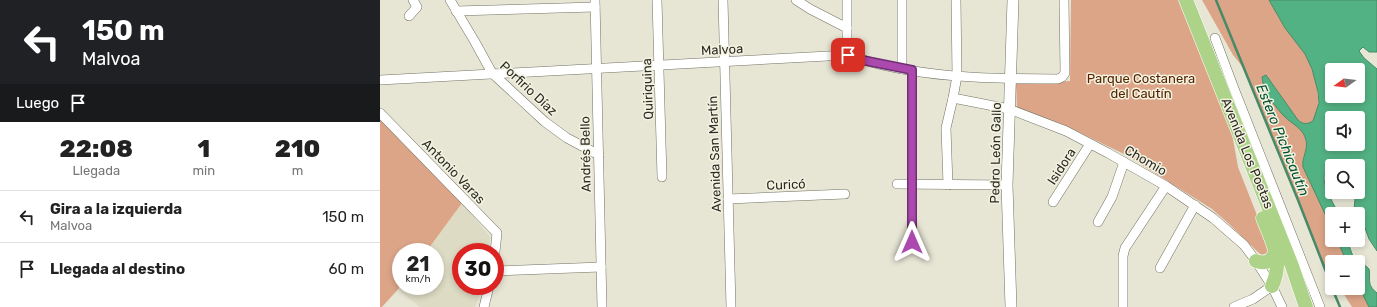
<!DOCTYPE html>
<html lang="es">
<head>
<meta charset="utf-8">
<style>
	body { margin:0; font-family:Rubik,sans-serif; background:#f2f2f2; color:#222; height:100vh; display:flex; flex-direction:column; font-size:15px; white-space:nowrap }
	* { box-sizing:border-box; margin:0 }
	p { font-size:13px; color:#767676 }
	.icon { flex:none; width:22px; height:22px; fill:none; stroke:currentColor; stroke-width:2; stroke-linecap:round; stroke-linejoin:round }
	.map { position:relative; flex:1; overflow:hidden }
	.details { display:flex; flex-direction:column; background:#fff; width:380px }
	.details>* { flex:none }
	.guide { background:#202124; color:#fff; overflow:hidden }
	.needle { width:26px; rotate:256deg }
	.tools { position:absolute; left:945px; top:63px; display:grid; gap:8px }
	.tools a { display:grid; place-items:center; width:40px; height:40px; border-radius:4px; background:#fff; box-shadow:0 2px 6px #0003; font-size:20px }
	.speed { position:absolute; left:12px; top:243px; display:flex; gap:8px; font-size:20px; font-weight:700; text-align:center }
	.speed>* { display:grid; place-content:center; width:52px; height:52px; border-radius:50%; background:#fff; box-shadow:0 2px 6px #0003; line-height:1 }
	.speed small { font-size:10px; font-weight:400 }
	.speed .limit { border:6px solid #d22; background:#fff; color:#111 }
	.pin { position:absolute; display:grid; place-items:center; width:34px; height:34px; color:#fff; margin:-17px; border-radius:8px; box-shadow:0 2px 6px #0006 }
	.me { position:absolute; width:44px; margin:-22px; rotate:0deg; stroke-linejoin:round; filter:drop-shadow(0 0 3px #0008) }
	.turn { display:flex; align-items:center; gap:14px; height:84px; padding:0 16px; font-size:18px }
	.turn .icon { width:52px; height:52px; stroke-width:2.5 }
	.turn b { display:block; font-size:28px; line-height:34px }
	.then { display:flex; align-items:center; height:38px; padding:0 16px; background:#0003; gap:8px; font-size:15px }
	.eta { display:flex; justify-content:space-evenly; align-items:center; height:68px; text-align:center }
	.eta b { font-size:24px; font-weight:800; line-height:28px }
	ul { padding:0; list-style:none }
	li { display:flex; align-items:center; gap:12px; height:52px; padding:0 16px; border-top:1px solid #e0e0e0 }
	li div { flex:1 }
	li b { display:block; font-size:15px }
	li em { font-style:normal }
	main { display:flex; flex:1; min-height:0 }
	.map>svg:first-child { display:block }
	.built { fill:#dddbc3 }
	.green { fill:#dca588 }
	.water { fill:#53b283; stroke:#478a67; fill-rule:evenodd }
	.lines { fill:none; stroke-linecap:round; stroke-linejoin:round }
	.stream { stroke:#478a67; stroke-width:2.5 }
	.minor-casing { stroke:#737263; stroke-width:10 }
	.tertiary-casing { stroke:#737263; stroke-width:12 }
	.primary-casing { stroke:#fff; stroke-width:15 }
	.minor { stroke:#fff; stroke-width:9 }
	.tertiary { stroke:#fff; stroke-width:11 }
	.primary { stroke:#add389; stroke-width:14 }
	.route-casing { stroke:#702f72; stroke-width:10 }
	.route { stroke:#ac49af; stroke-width:7 }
	.labels { text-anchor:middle; stroke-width:3; stroke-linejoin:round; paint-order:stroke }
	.street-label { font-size:13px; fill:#2b2b25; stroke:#f4f3e2 }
	.park-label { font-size:13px; fill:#562400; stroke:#f4f3e2 }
	.water-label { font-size:14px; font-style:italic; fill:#005031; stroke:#f4f3e2 }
</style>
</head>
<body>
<main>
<section class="details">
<div class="guide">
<div class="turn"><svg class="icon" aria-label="left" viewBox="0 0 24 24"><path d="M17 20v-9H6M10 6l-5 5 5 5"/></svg><div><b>150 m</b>Malvoa</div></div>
<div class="then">Luego<svg class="icon" aria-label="arrive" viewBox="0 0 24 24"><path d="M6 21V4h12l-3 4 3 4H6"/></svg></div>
</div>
<div class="eta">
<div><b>22:08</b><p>Llegada</p></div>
<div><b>1</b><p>min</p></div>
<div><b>210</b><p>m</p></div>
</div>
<ul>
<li><svg class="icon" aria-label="left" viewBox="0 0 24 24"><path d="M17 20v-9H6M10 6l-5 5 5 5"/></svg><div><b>Gira a la izquierda</b><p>Malvoa</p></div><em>150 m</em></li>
<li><svg class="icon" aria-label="arrive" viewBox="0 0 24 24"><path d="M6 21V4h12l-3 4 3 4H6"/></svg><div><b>Llegada al destino</b></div><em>60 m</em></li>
</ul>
</section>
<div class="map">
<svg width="997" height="307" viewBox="0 0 997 307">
	<rect width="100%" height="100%" fill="#e7e6d5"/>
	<polygon class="built" points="82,203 110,237 109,252 81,252 81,286 103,286 95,307 40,307 18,290 21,286 55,286 55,252 46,252"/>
	<g class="green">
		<polygon points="691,0 802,0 850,122 858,167 886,238 889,250 886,254 881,255 848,223 832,209 746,155 684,125 637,109 636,84 690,81"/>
		<path d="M822,0H889C895,10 900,20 906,29C914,40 924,50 929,62C935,76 946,113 930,123L923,124L918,120L886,75L882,79L891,99L922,131C933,151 920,153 923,167L952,229V240H957L967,262H952V277L943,263L865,70L853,55Z"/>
		<polygon points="0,119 82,203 46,252 21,252 21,286 2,307 0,307"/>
		<polygon points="978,285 989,307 972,307 960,288 978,288"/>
	</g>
	<g class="water">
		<path d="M889,0H997V52H989L983,47L979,51L984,58L997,69V251L989,239L985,228L978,219V214L975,213L974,210L975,199L973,196H968L964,192H978V166H952V168L949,169C947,172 944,174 944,178C944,188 954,205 959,214H952V229L923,167C921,157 930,149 925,137C921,127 912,124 905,117C895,107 883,91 882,77L886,75L918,120C923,125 928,124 933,121L939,103L938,92L932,69L925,54L905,28ZM952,70H978V96H952ZM952,118H978V144H952Z"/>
		<polygon points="957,240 967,240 975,262 967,262"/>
		<path d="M978,265L986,266L989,269C991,280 986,284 997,293V307H989L978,285Z"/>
	</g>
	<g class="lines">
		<g class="stream">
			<polyline points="836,0 918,200 952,287"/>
			<polyline points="952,288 960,307"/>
		</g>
		<g class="minor-casing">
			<g id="minor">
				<polyline points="70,0 95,42 112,73 165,122 187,138 219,155"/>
				<polyline points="215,0 222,307"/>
				<polyline points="277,0 282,177"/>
				<polyline points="343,0 351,307"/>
				<polyline points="416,0 430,9 467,28"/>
				<polyline points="467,0 467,55"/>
				<polyline points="522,0 522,69"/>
				<polyline points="76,11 215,7"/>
				<polyline points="29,16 37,7 33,0"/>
				<polyline points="835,38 853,86 940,307"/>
				<path d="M0,80L467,55C535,78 608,79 678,79L682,77L685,73L684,0"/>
				<polyline points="573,98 629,109 686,131 728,153 786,186 833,218 864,245 876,261 892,286 902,307"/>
				<polyline points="0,113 117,233 115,252"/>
				<polyline points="517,184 627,185"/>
				<polyline points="568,185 566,128 573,98 577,76 576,0"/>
				<polyline points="348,199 465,194"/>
				<polyline points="673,202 710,144"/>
				<polyline points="718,222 732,197 744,162"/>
				<polyline points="532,242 532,70"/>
				<polyline points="780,268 815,205"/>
				<polyline points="115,271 221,267"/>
				<polyline points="104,307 109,286"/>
				<polyline points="743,307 743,256 745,248 786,186"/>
				<polyline points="854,307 873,299 892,286"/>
			</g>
		</g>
		<g class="tertiary-casing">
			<polyline id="tertiary" points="631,307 627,185 633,0"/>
		</g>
		<g class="primary-casing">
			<g id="primary">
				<polyline points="806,0 912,266 926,307"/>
				<path d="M883,218C892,242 904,260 892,286"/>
				<path d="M876,261C887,265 895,259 895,248"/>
			</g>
		</g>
		<use href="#minor" class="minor"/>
		<use href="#tertiary" class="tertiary"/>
		<use href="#primary" class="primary"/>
	</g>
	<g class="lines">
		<g class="route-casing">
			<polyline id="route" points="468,55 482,60 532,70 532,242"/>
		</g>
		<use href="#route" class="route"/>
	</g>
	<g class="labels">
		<g class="street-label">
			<text transform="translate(342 49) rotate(-3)" y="5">Malvoa</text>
			<text transform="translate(149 88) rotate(43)" y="5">Porfirio Díaz</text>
			<text transform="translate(267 89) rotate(-92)" y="5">Quiriquina</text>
			<text transform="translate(615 153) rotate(-89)" y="5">Pedro León Gallo</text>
			<text transform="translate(868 153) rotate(68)" y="5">Avenida Los Poetas</text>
			<text transform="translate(205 154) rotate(-91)" y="5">Andrés Bello</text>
			<text transform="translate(334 154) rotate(-92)" y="5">Avenida San Martín</text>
			<text transform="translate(766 160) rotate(30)" y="5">Chomio</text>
			<text transform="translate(681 166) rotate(-57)" y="5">Isidora</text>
			<text transform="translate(74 171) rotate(46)" y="5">Antonio Varas</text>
			<text transform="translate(406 184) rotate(-2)" y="5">Curicó</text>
		</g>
		<g class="park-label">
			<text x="761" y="83">Parque Costanera<tspan x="761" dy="15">del Cautín</tspan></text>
		</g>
		<g class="water-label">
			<text transform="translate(903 140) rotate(68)" y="5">Estero Pichicautín</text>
		</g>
	</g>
</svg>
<div class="tools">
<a><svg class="needle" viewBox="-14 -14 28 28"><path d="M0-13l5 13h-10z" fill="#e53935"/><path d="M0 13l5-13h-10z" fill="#767676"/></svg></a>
<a><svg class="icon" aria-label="sound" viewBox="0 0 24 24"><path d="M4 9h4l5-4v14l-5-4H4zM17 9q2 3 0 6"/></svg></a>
<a><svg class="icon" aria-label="search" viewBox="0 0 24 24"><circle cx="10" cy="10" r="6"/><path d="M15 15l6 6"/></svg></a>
<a>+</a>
<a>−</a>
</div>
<div class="speed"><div>21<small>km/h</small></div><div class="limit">30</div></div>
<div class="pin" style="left:468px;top:55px;background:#d93025"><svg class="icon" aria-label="arrive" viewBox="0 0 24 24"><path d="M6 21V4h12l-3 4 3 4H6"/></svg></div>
<svg class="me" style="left:532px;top:242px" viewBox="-20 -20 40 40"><path d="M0-17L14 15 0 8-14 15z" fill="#ac49af" stroke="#fff" stroke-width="4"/></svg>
</div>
</main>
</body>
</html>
